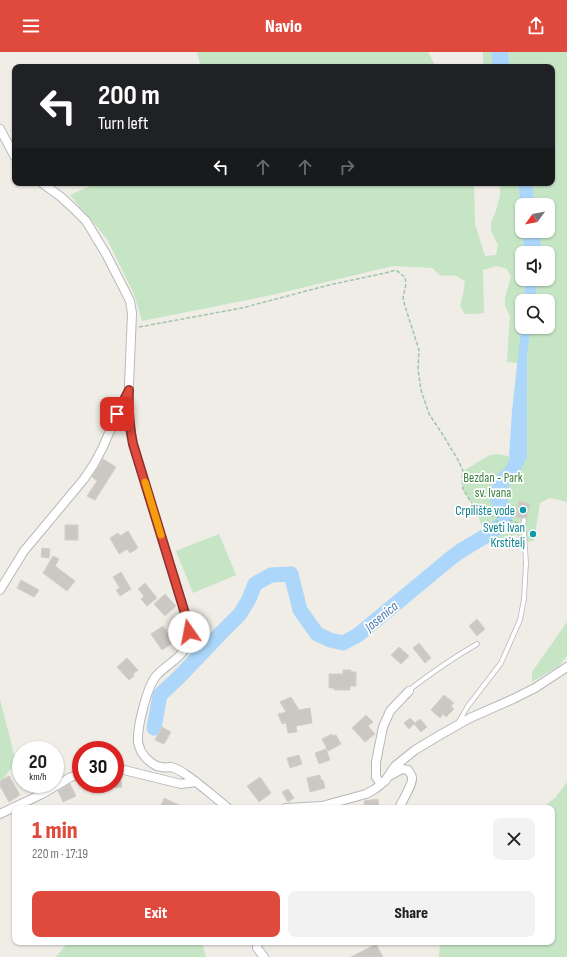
<!DOCTYPE html>
<html lang="en">
<head>
<meta charset="utf-8">
<style>
	body { margin:0; font-family:"Sofia Sans Condensed",sans-serif; background:#f2f2f2; color:#202124; height:100vh; display:flex; flex-direction:column; font-size:15px; white-space:nowrap }
	* { box-sizing:border-box; margin:0 }
	p { font-size:13px; color:#757577 }
	.icon { flex:none; width:22px; height:22px; fill:none; stroke:currentColor; stroke-width:2; stroke-linecap:round; stroke-linejoin:round }
	.map { position:relative; flex:1; overflow:hidden }
	.details { position:absolute; left:12px; top:753px; width:543px; height:140px; display:flex; flex-direction:column; background:#fff; border-radius:8px; box-shadow:0 1px 3px #0004 }
	.details>* { flex:none }
	.guide { position:absolute; left:12px; top:12px; width:543px; height:122px; border-radius:8px; box-shadow:0 1px 3px #0004; background:#202124; color:#fff; overflow:hidden }
	.needle { width:26px; rotate:237deg }
	.controls { position:absolute; left:515px; top:146px; display:grid; gap:8px }
	.controls a { display:grid; place-items:center; width:40px; height:40px; border-radius:8px; background:#fff; box-shadow:0 1px 3px #0004; font-size:20px }
	.speed { position:absolute; left:12px; top:689px; display:flex; gap:8px; font-size:20px; font-weight:700; text-align:center }
	.speed>* { display:grid; place-content:center; width:52px; height:52px; border-radius:50%; background:#fff; box-shadow:0 1px 3px #0004; line-height:1 }
	.speed small { font-size:10px; font-weight:400 }
	.speed .limit { border:6px solid #d22; background:#fff; color:#111 }
	.pin { position:absolute; display:grid; place-items:center; width:34px; height:34px; color:#fff; margin:-17px; border-radius:8px; box-shadow:0 2px 6px #0006 }
	.me { position:absolute; width:44px; margin:-22px; rotate:348deg; stroke-linejoin:round; filter:drop-shadow(0 0 3px #0008) }
	.turn { display:flex; align-items:center; gap:14px; height:84px; padding:0 20px; font-size:18px }
	.turn .icon { width:52px; height:52px; stroke-width:2.5 }
	.turn b { display:block; font-size:28px; line-height:34px }
	.lanes { display:flex; align-items:center; height:38px; padding:0 20px; background:#0003; justify-content:center; gap:20px; direction:ltr }
	.lanes .off { opacity:.35 }
	.round { display:grid; place-items:center; flex:none; width:42px; height:42px; border-radius:8px; background:#f2f2f2 }
	.overview { display:flex; align-items:center; justify-content:space-between; height:68px; padding:0 20px }
	h1 { font-size:24px; font-weight:800; line-height:30px; color:#df4a3d }
	.button { display:flex; gap:8px; margin-top:auto; padding:8px 20px }
	.button a { flex:1; height:46px; border-radius:8px; background:#df4a3d; color:#fff; font-size:16px; font-weight:800; line-height:46px; text-align:center }
	.button a+a { background:#f2f2f2; color:#202124 }
	header { display:flex; justify-content:space-between; align-items:center; height:52px; padding:0 20px; background:#df4a3d; color:#fff; font-size:18px; font-weight:800 }
	.map>svg:first-child { display:block }
	.green { fill:#c5e5c5 }
	.water { fill:#acd7fa }
	.lines { fill:none; stroke-linecap:round; stroke-linejoin:round }
	.river { stroke:#acd7fa; stroke-width:15 }
	.building { fill:#cbc8c4; stroke:#d4cfc5 }
	.lane-casing { stroke:#b7b8bc; stroke-width:5.5 }
	.street-casing { stroke:#b7b8bc; stroke-width:10 }
	.path { stroke:#9ec6aa; stroke-width:1.5; stroke-dasharray:4 2; stroke-linecap:butt }
	.lane { stroke:#fff; stroke-width:4 }
	.street { stroke:#fff; stroke-width:8 }
	.route-casing { stroke:#913028; stroke-width:10 }
	.route { stroke:#df4a3d; stroke-width:7 }
	.slow { stroke:#f59e0b; stroke-width:7 }
	.culture-dot { fill:#0f9aa8; stroke:#fff; stroke-width:1.5 }
	.labels { text-anchor:middle; stroke-width:3.5; stroke-linejoin:round; paint-order:stroke }
	.park-label { font-size:13px; fill:#3a813e; stroke:#fff }
	.culture-label { font-size:13px; fill:#0d838f; stroke:#fff; text-anchor:end }
	.water-label { font-size:14px; font-style:italic; fill:#4978ac; stroke:#fff }
</style>
</head>
<body>
<header><svg class="icon" aria-label="menu" viewBox="0 0 24 24"><path d="M4 6h16M4 12h16M4 18h16"/></svg>Navio<svg class="icon" aria-label="share" viewBox="0 0 24 24"><path d="M12 15V3M7 8l5-5 5 5M5 13v7h14v-7"/></svg></header>
<div class="map">
<svg width="567" height="905" viewBox="0 0 567 905">
	<rect width="100%" height="100%" fill="#efede6"/>
	<g class="green">
		<polygon points="197,0 428,0 436,15 207,15 206,12 200,12"/>
		<polygon points="483,0 491,0 494,15 483,15"/>
		<polygon points="508,0 567,0 567,450 550,446 540,451 534,489 520,490 517,483 514,483 493,497 483,477 476,458 463,437 462,426 463,419 490,403 498,402 526,408 527,304 531,275 548,275 548,249 535,249 538,227 548,227 548,201 542,201 542,198 539,179 548,179 548,153 535,153 532,131 552,131 552,15 510,15"/>
		<path d="M96,131H474L475,172L485,204L496,203L498,193L491,179V170L496,159L500,143V131H518L521,155L522,179H523L524,201H522V227H525L524,249H522V268L518,311L507,310L510,264L505,254V245L511,225L507,217L497,214L483,218L484,261L476,262H465L460,254L463,243L465,229C462,228 459,225 456,224C444,222 441,228 433,216L393,214L272,243L142,269L134,242L107,187L70,143Z"/>
		<polygon points="219,482 236,523 193,541 176,499"/>
		<polygon points="567,570 567,604 559,614 532,630 532,620"/>
		<polygon points="0,647 16,710 0,731"/>
		<polygon points="567,730 567,905 439,905 440,890 552,890 552,756 542,756 556,745"/>
		<polygon points="68,890 202,890 206,905 56,905"/>
	</g>
	<g class="water">
		<polygon points="491,0 508,0 510,15 493,15"/>
		<polygon points="518,131 532,131 535,153 522,153 522,165"/>
		<polygon points="523,179 539,179 542,198 542,201 524,201"/>
		<polygon points="525,227 538,227 535,249 524,249"/>
		<polygon points="522,268 522,275 531,275 527,304 527,408 509,404 512,359"/>
	</g>
	<g class="lines">
		<polyline class="river" points="154,676 160,643 179,625 221,581 240,562 249,547 255,532 271,523 291,522 300,558 317,582 330,588 343,591 358,583 451,506 459,500 492,480 504,470 506,460 502,453 497,447 497,442 504,426 510,422 513,417 517,409 519,386"/>
	</g>
	<g class="building">
		<polygon points="103,407 116,415 95,448 87,444 97,429 92,425"/>
		<polygon points="519,449 530,452 527,466 524,465 521,466 516,465"/>
		<rect x="65" y="473" width="13" height="15"/>
		<polygon points="128,479 138,496 130,501 127,497 119,502 110,486 118,481 120,484"/>
		<polygon points="42,496 50,497 49,506 41,505"/>
		<polygon points="53,504 59,507 55,514 75,529 67,539 43,521"/>
		<polygon points="121,520 131,537 120,544 116,538 120,536 113,525"/>
		<polygon points="21,528 39,538 34,545 17,536"/>
		<polygon points="145,531 157,546 147,554 141,547 144,544 138,537"/>
		<polygon points="165,542 176,554 165,564 154,552"/>
		<polygon points="477,567 485,577 477,584 469,574"/>
		<polygon points="163,574 169,583 171,581 176,589 162,598 151,582"/>
		<polygon points="419,591 431,606 425,611 413,596"/>
		<polygon points="399,595 409,604 401,612 391,603"/>
		<polygon points="127,606 138,618 133,622 134,624 129,628 117,615"/>
		<polygon points="343,618 351,618 351,620 356,620 356,634 350,634 350,638 334,638 334,636 329,636 329,622 343,622"/>
		<polygon points="444,643 454,651 451,654 454,657 446,665 443,662 440,666 431,658"/>
		<polygon points="291,645 299,658 310,656 312,671 296,674 297,680 288,681 286,671 282,672 278,662 286,660 280,650"/>
		<polygon points="366,663 373,670 368,674 375,682 365,690 352,676"/>
		<polygon points="410,666 415,671 420,667 427,675 421,680 414,672 409,677 404,671"/>
		<polygon points="162,675 171,680 164,692 155,688"/>
		<polygon points="332,682 333,684 336,683 341,692 328,699 322,687"/>
		<polygon points="326,697 330,708 319,712 315,701"/>
		<polygon points="299,703 302,712 290,716 287,706"/>
		<polygon points="115,723 120,723 122,735 115,736"/>
		<polygon points="320,723 321,728 323,728 325,736 310,740 307,726"/>
		<polygon points="9,724 20,743 9,750 0,734 0,729"/>
		<polygon points="260,725 271,741 259,750 247,734"/>
		<polygon points="70,732 76,744 63,750 58,739"/>
		<polygon points="288,737 294,746 288,750 282,740"/>
		<polygon points="164,746 185,756 166,756 161,754"/>
		<polygon points="378,747 379,756 365,756 364,749"/>
		<polygon points="376,892 383,905 351,905"/>
	</g>
	<g class="lines">
		<g class="lane-casing">
			<g id="lane">
				<path d="M409,638C431,621 453,606 477,592"/>
				<polyline points="458,671 468,654 501,611 520,568 524,547 526,511 524,480 523,473 524,468"/>
			</g>
		</g>
		<g class="street-casing">
			<g id="street">
				<polyline points="0,77 15,105"/>
				<path d="M42,131L61,145L73,156L86,169L106,202L124,237L130,249L132,261L128,356L129,372L133,392L187,568C188,578 189,588 184,598C178,608 165,614 157,623C147,634 137,675 138,690C139,695 142,702 146,706C150,710 157,715 162,715C165,716 168,715 171,715C175,716 181,719 185,722C200,732 214,745 228,756"/>
				<polyline points="0,538 24,499 84,427 94,412 103,395 117,362 127,342"/>
				<polyline points="115,717 124,718 181,732 196,730"/>
				<path d="M389,724L402,717L408,718C409,720 412,723 412,726C413,732 402,749 399,756"/>
				<polyline points="381,732 376,725 376,710 383,675 390,659 409,639"/>
				<polyline points="286,756 322,754 366,742 375,737 385,729 395,714 415,698 440,683 470,666 513,647 535,636 567,615"/>
				<polyline points="0,762 42,742 71,725 81,722"/>
				<polyline points="259,890 257,893 257,896 264,905"/>
			</g>
		</g>
		<g class="path">
			<polyline points="139,275 242,256 329,233 385,221 396,218 405,225 406,232 403,246 405,254 419,298 418,317 421,338 429,362 443,383 458,408 463,419 462,426 463,437 476,458 480,461 498,465 497,469 505,478 511,474 517,477"/>
			<polyline points="509,468 518,471"/>
		</g>
		<use href="#lane" class="lane"/>
		<use href="#street" class="street"/>
	</g>
	<g class="lines">
		<g class="route-casing">
			<path id="route" d="M117,362L129,338C128,358 129,372 133,392L187,568L189,580"/>
		</g>
		<use href="#route" class="route"/>
		<polyline class="slow" points="145,430 161,483"/>
	</g>
	<g class="culture-dot">
		<circle cx="523" cy="458" r="4"/>
		<circle cx="533" cy="482" r="4"/>
	</g>
	<g class="labels">
		<g class="park-label">
			<text x="493" y="430">Bezdan - Park<tspan x="493" dy="15">sv. Ivana</tspan></text>
		</g>
		<g class="culture-label">
			<text x="515" y="463">Crpilište vode</text>
			<text x="525" y="480">Sveti Ivan<tspan x="525" dy="15">Krstitelj</tspan></text>
		</g>
		<g class="water-label">
			<text transform="translate(381 564) rotate(-40)" y="5">Jasenica</text>
		</g>
	</g>
</svg>
<div class="controls">
<a><svg class="needle" viewBox="-14 -14 28 28"><path d="M0-13l5 13h-10z" fill="#e53935"/><path d="M0 13l5-13h-10z" fill="#757577"/></svg></a>
<a><svg class="icon" aria-label="sound" viewBox="0 0 24 24"><path d="M4 9h4l5-4v14l-5-4H4zM17 9q2 3 0 6"/></svg></a>
<a><svg class="icon" aria-label="search" viewBox="0 0 24 24"><circle cx="10" cy="10" r="6"/><path d="M15 15l6 6"/></svg></a>
</div>
<div class="speed"><div>20<small>km/h</small></div><div class="limit">30</div></div>
<div class="pin" style="left:117px;top:362px;background:#d93025"><svg class="icon" aria-label="arrive" viewBox="0 0 24 24"><path d="M6 21V4h12l-3 4 3 4H6"/></svg></div>
<svg class="me" style="left:189px;top:580px" viewBox="-20 -20 40 40"><circle r="19" fill="#fff"/><path d="M0-13L10 11 0 6-10 11z" fill="#df4a3d"/></svg>
<div class="guide">
<div class="turn"><svg class="icon" aria-label="left" viewBox="0 0 24 24"><path d="M17 20v-9H6M10 6l-5 5 5 5"/></svg><div><b>200 m</b>Turn left</div></div>
<div class="lanes"><svg class="icon" aria-label="left" viewBox="0 0 24 24"><path d="M17 20v-9H6M10 6l-5 5 5 5"/></svg><svg class="icon off" aria-label="ahead" viewBox="0 0 24 24"><path d="M12 20V5M6 11l6-6 6 6"/></svg><svg class="icon off" aria-label="ahead" viewBox="0 0 24 24"><path d="M12 20V5M6 11l6-6 6 6"/></svg><svg class="icon off" aria-label="right" viewBox="0 0 24 24"><path d="M7 20v-9h11M14 6l5 5-5 5"/></svg></div>
</div>
<section class="details">
<div class="overview"><div><h1>1 min</h1><p>220 m · 17:19</p></div><a class="round"><svg class="icon" aria-label="close" viewBox="0 0 24 24"><path d="M6 6l12 12M18 6L6 18"/></svg></a></div>
<div class="button"><a>Exit</a><a>Share</a></div>
</section>
</div>
</body>
</html>
